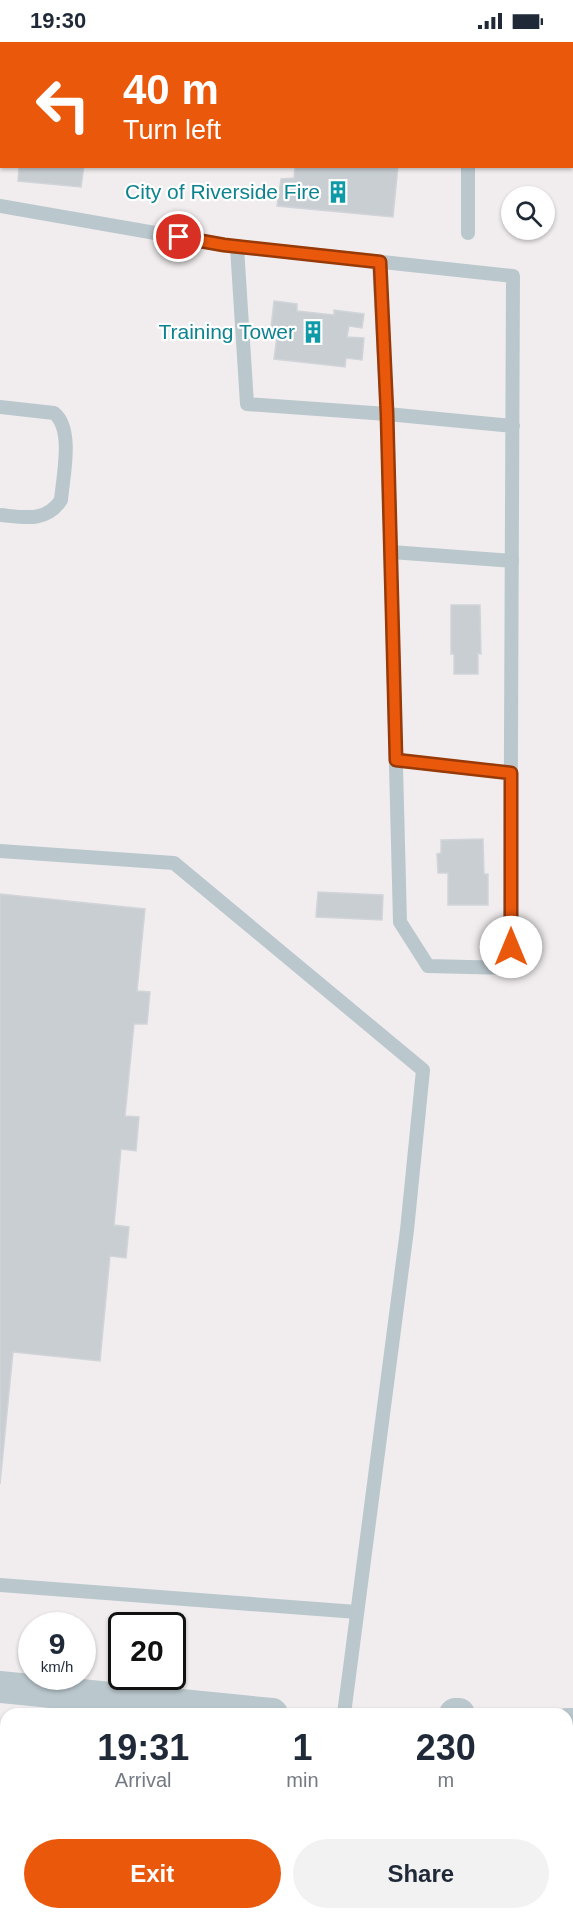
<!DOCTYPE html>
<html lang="en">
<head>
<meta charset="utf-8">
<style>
	body { margin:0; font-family:Helvetica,sans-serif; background:#f2f2f3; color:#1f2937; height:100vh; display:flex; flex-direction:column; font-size:22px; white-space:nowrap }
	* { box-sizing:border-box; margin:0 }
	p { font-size:20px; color:#747a83 }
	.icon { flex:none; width:33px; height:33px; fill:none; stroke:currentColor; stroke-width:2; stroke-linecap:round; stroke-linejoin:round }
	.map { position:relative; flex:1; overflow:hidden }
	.side { position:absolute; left:0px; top:1666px; width:573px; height:212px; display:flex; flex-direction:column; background:#fff; border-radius:18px 18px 0 0; box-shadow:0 2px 4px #0004 }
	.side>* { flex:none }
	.top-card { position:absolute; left:0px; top:0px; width:573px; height:126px; box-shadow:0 2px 4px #0004; background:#ea580c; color:#fff; overflow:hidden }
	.buttons { position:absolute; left:501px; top:144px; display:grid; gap:12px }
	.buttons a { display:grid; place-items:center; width:54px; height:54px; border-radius:50%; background:#fff; box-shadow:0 2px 4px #0004; font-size:30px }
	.speed { position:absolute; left:18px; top:1570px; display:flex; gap:12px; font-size:30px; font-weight:700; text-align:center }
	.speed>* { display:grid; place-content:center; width:78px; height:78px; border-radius:50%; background:#fff; box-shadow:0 2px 4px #0004; line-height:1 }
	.speed small { font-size:15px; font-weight:400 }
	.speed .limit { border:3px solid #111; border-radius:9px; background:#fff; color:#111 }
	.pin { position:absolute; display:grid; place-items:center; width:51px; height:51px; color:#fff; margin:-26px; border:3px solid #fff; border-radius:50%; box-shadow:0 2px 6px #0007 }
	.me { position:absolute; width:66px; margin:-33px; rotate:0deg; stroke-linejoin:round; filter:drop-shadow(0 0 4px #0008) }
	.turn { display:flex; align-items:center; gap:21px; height:126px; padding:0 24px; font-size:27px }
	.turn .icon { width:78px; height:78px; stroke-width:2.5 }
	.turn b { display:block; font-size:42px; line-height:51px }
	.eta { display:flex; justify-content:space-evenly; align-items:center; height:102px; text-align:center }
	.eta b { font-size:36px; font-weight:800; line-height:42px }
	.button { display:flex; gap:12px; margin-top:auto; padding:12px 24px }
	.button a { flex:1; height:69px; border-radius:36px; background:#ea580c; color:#fff; font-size:24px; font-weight:800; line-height:69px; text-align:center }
	.button a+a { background:#f2f2f3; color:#1f2937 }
	.status { display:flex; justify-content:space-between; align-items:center; height:42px; padding:0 30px; background:#fff; direction:ltr }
	.status svg { height:16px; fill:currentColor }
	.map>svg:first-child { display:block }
	.building { fill:#c9ced3; stroke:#d1d5da; stroke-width:1.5 }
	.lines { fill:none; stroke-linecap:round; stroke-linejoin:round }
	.service { stroke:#bac8ce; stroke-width:14 }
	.minor { stroke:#bac8ce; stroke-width:26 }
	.tertiary { stroke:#bac8ce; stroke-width:32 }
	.route-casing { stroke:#983908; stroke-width:15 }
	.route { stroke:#ea580c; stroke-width:10 }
	.labels { text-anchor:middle; stroke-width:4.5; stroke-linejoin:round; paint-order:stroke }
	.culture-label { font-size:21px; fill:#0d838f; stroke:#fff; text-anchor:end }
</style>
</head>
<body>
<div class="status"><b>19:30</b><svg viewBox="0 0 49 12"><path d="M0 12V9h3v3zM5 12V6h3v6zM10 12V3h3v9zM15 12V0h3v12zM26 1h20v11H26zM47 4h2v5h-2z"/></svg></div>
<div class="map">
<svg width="573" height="1877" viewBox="0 0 573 1877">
	<rect width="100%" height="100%" fill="#f1edee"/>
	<g class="building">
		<polygon points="33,0 97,0 33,2"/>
		<polygon points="149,0 262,0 149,2"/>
		<polygon points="293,0 403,0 411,1 293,2"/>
		<polygon points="19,124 84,124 81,145 18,139"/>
		<polygon points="295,124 398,124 393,175 277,164 281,137 294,136"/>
		<polygon points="274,259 297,262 297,269 334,273 334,268 364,272 362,286 349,284 347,295 364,296 362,318 346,316 345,325 274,317 278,286 271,286"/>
		<polygon points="451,563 480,563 481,612 478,611 478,632 454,632 454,612 451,612"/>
		<polygon points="483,797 484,832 488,832 488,863 448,863 448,831 438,831 437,812 441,811 441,798"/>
		<polygon points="318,850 383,853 382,878 316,875"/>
		<polygon points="0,852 145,867 137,949 150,950 147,982 134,982 125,1074 139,1075 136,1109 121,1107 114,1183 129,1185 126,1216 110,1214 100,1319 13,1310 0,1442"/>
		<rect x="425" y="1872" width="52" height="5"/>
	</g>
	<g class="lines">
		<g class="service">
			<polyline points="468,2 468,0"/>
			<polyline points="0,164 224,203 513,234 510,926 428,924 400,880 387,372 513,384"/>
			<polyline points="468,191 468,124"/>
			<polyline points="237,205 247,362 387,372 379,220"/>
			<path d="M0,365L54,371C74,387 63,434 61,458C46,481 23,475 0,473"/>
			<polyline points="391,510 512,519"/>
			<polyline points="396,718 511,731"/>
			<polyline points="0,809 174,821 423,1028 407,1188 344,1672"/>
			<polyline points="0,1543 357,1570"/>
		</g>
		<polyline class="minor" points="344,1872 344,1877"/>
		<g class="tertiary">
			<polyline points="0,1645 272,1672"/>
			<polyline points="455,1672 459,1672"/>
			<polyline points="567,1682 573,1682"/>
			<polyline points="567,1707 573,1708"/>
		</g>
	</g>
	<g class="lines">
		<g class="route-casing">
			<polyline id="route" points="179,195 224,203 380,220 387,372 396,718 511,731 511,905"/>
		</g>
		<use href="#route" class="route"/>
	</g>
	<defs>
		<g id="building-bare" transform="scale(1.8)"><path d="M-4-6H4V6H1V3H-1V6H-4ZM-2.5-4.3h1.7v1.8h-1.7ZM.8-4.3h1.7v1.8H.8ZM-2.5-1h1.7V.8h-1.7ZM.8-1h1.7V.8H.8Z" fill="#0f9aa8" stroke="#fff" stroke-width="2.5" paint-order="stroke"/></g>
	</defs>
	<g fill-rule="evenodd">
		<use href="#building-bare" x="338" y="150"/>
		<use href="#building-bare" x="313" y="290"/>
	</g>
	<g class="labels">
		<g class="culture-label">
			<text x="320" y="157">City of Riverside Fire</text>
			<text x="295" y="297">Training Tower</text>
		</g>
	</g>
</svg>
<div class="buttons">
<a><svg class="icon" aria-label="search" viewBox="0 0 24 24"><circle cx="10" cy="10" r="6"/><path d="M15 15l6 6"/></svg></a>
</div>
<div class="speed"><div>9<small>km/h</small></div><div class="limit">20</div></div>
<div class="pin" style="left:179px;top:195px;background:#d93025"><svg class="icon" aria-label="arrive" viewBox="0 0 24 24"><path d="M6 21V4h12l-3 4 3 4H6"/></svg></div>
<svg class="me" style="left:511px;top:905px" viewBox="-20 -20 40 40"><circle r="19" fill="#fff"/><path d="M0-13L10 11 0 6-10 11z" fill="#ea580c"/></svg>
<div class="top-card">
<div class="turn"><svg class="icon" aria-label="left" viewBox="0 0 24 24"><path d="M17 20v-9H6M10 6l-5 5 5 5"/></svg><div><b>40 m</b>Turn left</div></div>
</div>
<section class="side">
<div class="eta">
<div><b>19:31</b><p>Arrival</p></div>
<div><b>1</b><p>min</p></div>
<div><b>230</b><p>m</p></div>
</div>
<div class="button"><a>Exit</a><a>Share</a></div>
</section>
</div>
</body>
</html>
